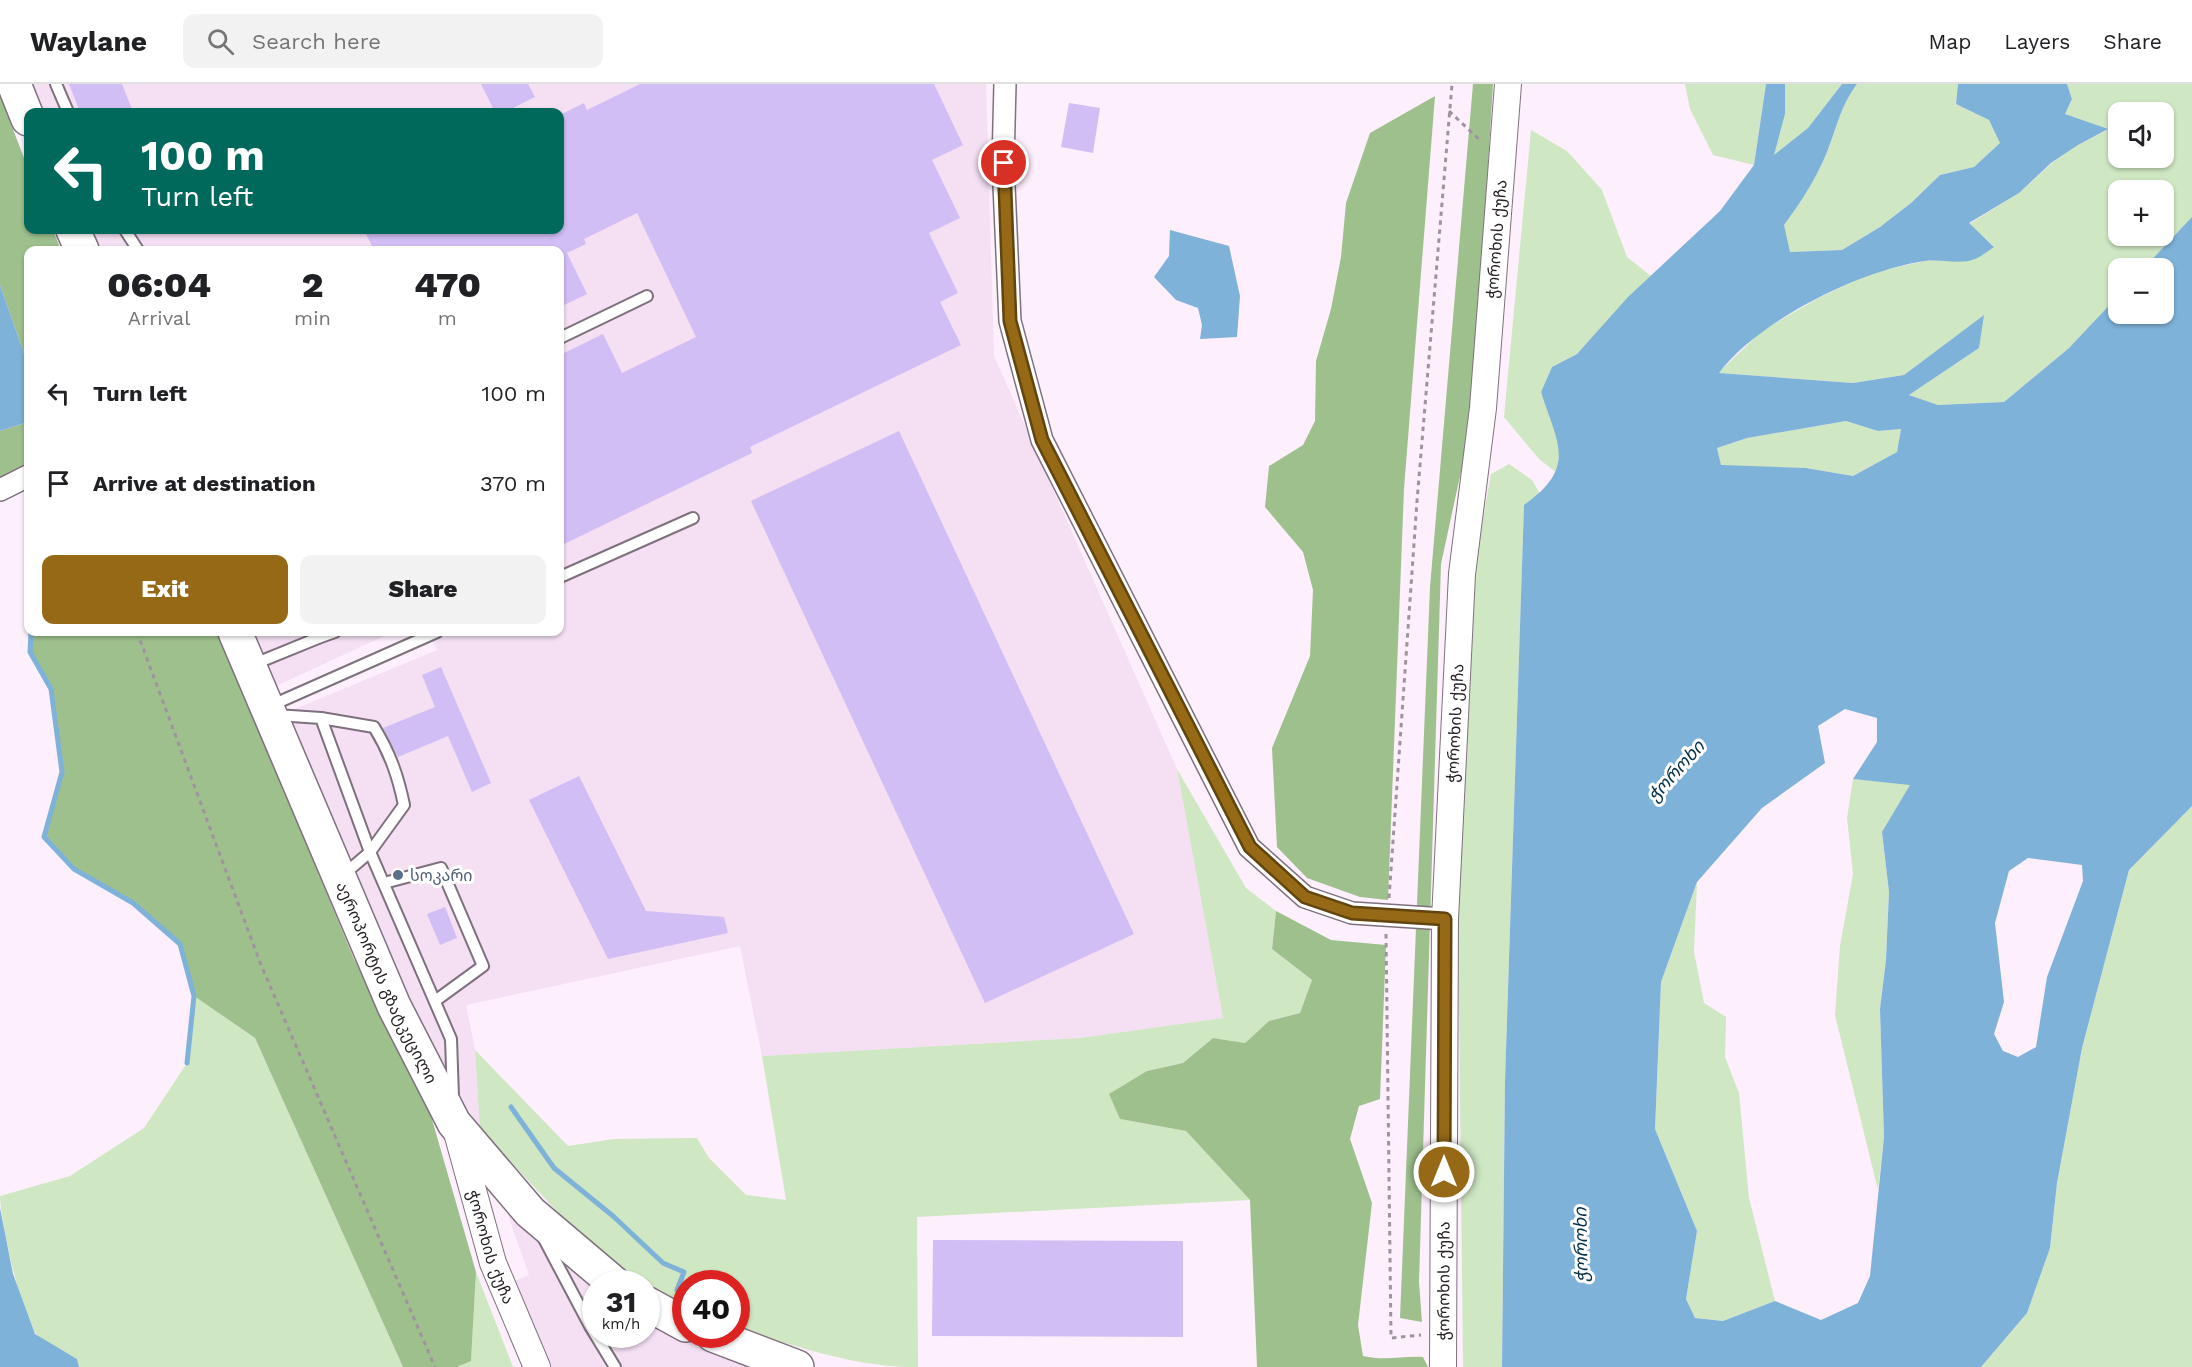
<!DOCTYPE html>
<html lang="en">
<head>
<meta charset="utf-8">
<style>
	body { margin:0; font-family:"Work Sans","Noto Sans Georgian",sans-serif; background:#f2f2f2; color:#202124; height:100vh; display:flex; flex-direction:column; font-size:22px; white-space:nowrap }
	* { box-sizing:border-box; margin:0 }
	p { font-size:20px; color:#757577 }
	.icon { flex:none; width:33px; height:33px; fill:none; stroke:currentColor; stroke-width:2; stroke-linecap:round; stroke-linejoin:round }
	.map { position:relative; flex:1; overflow:hidden }
	.sheet { position:absolute; left:24px; top:162px; width:540px; height:390px; display:flex; flex-direction:column; background:#fff; border-radius:12px; box-shadow:0 2px 4px #0004 }
	.sheet>* { flex:none }
	.top-card { position:absolute; left:24px; top:24px; width:540px; height:126px; border-radius:12px; box-shadow:0 2px 4px #0004; background:#00695c; color:#fff; overflow:hidden }
	.controls { position:absolute; left:2108px; top:18px; display:grid; gap:12px }
	.controls a { display:grid; place-items:center; width:66px; height:66px; border-radius:12px; background:#fff; box-shadow:0 2px 4px #0004; font-size:30px }
	.speed { position:absolute; left:582px; top:1186px; display:flex; gap:12px; font-size:30px; font-weight:700; text-align:center }
	.speed>* { display:grid; place-content:center; width:78px; height:78px; border-radius:50%; background:#fff; box-shadow:0 2px 4px #0004; line-height:1 }
	.speed small { font-size:15px; font-weight:400 }
	.speed .limit { border:9px solid #d22; background:#fff; color:#111 }
	.pin { position:absolute; display:grid; place-items:center; width:51px; height:51px; color:#fff; margin:-26px; border:3px solid #fff; border-radius:50%; box-shadow:0 2px 6px #0007 }
	.me { position:absolute; width:66px; margin:-33px; rotate:0deg; stroke-linejoin:round; filter:drop-shadow(0 0 4px #0008) }
	.turn { display:flex; align-items:center; gap:21px; height:126px; padding:0 18px; font-size:27px }
	.turn .icon { width:78px; height:78px; stroke-width:2.5 }
	.turn b { display:block; font-size:42px; line-height:51px }
	.eta { display:flex; justify-content:space-evenly; align-items:center; height:102px; text-align:center }
	.eta b { font-size:36px; font-weight:800; line-height:42px }
	.cta { display:flex; gap:12px; margin-top:auto; padding:12px 18px }
	.cta a { flex:1; height:69px; border-radius:12px; background:#956916; color:#fff; font-size:24px; font-weight:800; line-height:69px; text-align:center }
	.cta a+a { background:#f2f2f2; color:#202124 }
	ul { padding:0; list-style:none }
	li { display:flex; align-items:center; gap:18px; height:90px; padding:0 18px }
	li div { flex:1 }
	li b { display:block; font-size:22px }
	li em { font-style:normal }
	header { display:flex; align-items:center; gap:36px; box-sizing:border-box; height:84px; padding:0 30px; background:#fff; border-bottom:2px solid #e0e0e0 }
	header strong { font-size:28px }
	nav { display:flex; gap:33px; margin-inline-start:auto; font-size:21px }
	.search { width:420px; height:54px; background:#f2f2f2; display:flex; align-items:center; gap:15px; box-sizing:border-box; padding:0 21px; border-radius:12px; color:#757577; font-size:22px }
	.map>svg:first-child { display:block }
	.built { fill:#f4dff3 }
	.green { fill:#cfe7c3; fill-rule:evenodd }
	.forest { fill:#9ec08d }
	.water { fill:#7eb2d9; fill-rule:evenodd }
	.lines { fill:none; stroke-linecap:round; stroke-linejoin:round }
	.stream { stroke:#7eb2d9; stroke-width:5 }
	.building { fill:#d1bef5 }
	.service-casing { stroke:#7e717d; stroke-width:14 }
	.minor-casing { stroke:#7e717d; stroke-width:24 }
	.tertiary-casing { stroke:#7e717d; stroke-width:28 }
	.trunk-casing { stroke:#7e717d; stroke-width:36 }
	.path { stroke:#9f949e; stroke-width:3; stroke-dasharray:4.5 4.5; stroke-linecap:butt }
	.service { stroke:#fff; stroke-width:10 }
	.minor { stroke:#fff; stroke-width:21 }
	.tertiary { stroke:#fff; stroke-width:26 }
	.trunk { stroke:#fff; stroke-width:33 }
	.route-casing { stroke:#61440e; stroke-width:15 }
	.route { stroke:#956916; stroke-width:10 }
	.service-dot { fill:#5c6f8a; stroke:#fff; stroke-width:2 }
	.labels { text-anchor:middle; stroke-width:6; stroke-linejoin:round; paint-order:stroke }
	.street-label { font-size:16px; fill:#272126; stroke:#fff }
	.service-label { font-size:16px; fill:#4e5e75; stroke:#fff; text-anchor:start }
	.water-label { font-size:18px; font-style:italic; fill:#04304a; stroke:#fff }
</style>
</head>
<body>
<header>
<strong>Waylane</strong>
<div class="search"><svg class="icon" aria-label="search" viewBox="0 0 24 24"><circle cx="10" cy="10" r="6"/><path d="M15 15l6 6"/></svg>Search here</div>
<nav><a>Map</a><a>Layers</a><a>Share</a></nav>
</header>
<div class="map">
<svg width="2192" height="1283" viewBox="0 0 2192 1283">
	<rect width="100%" height="100%" fill="#feeffd"/>
	<g class="built">
		<polygon points="32,0 986,0 994,272 1177,685 1223,934 1080,954 762,972 740,862 466,921 475,966 480,1045 404,918 283,630 437,566 428,548 560,548 560,166 99,166 90,146 560,146 560,28 43,28"/>
		<polygon points="252,548 393,548 274,603"/>
		<polygon points="508,1131 595,1200 596,1251 646,1251 647,1233 676,1251 738,1277 760,1283 550,1283 512,1198 529,1191"/>
	</g>
	<g class="green">
		<polygon points="1685,0 1766,0 1754,81 1713,71 1690,25"/>
		<polygon points="1785,0 1842,0 1808,44 1773,72 1785,30"/>
		<path d="M1857,0H1958L1956,20L1989,36L2000,59L1974,83L1940,91L1911,119L1880,143L1842,166L1790,168L1783,141C1801,118 1816,95 1827,68C1838,41 1839,25 1857,0Z"/>
		<path d="M2067,0H2192V133L2144,184H2118V212L2069,264L2004,318L1938,321L1909,311L1979,264L1983,232L1904,291L1853,299L1718,289L1762,247L1820,213L1874,188L1925,177L1973,176L1994,162L1969,140L2019,109L2052,79L2078,61L2107,46L2065,30L2072,15ZM2118,28H2163V74H2118ZM2118,106H2163V152H2118Z"/>
		<polygon points="1531,46 1567,67 1602,106 1627,173 1651,192 1577,270 1552,283 1541,308 1560,361 1557,389 1539,375 1504,333"/>
		<polygon points="1846,337 1878,347 1901,345 1897,368 1853,392 1806,384 1721,382 1717,364 1747,354"/>
		<polygon points="1509,380 1532,396 1540,410 1524,421 1505,997 1502,1283 1463,1283 1458,833 1474,484 1491,390"/>
		<path d="M1177,685L1246,804L1276,827L1272,865L1312,896L1300,929L1269,937L1245,959L1213,954L1183,979L1147,987L1120,1035L1186,1047L1250,1116L917,1133L918,1283C855,1283 795,1263 737,1242L736,1200H686L685,1221L594,1167L480,1045L475,966L568,1062L614,1055L697,1054L709,1074L746,1111L786,1116L762,972L1080,954L1223,934Z"/>
		<polygon points="1853,695 1911,700 1882,749 1889,808 1886,877 1880,925 1884,1053 1878,1106 1835,931 1840,862 1853,790 1847,734"/>
		<polygon points="2192,722 2192,1283 1981,1283 2027,1229 2050,1164 2057,1099 2082,964 2129,786"/>
		<polygon points="1697,798 1694,868 1704,919 1726,933 1725,973 1739,1009 1749,1114 1775,1217 1723,1237 1695,1234 1686,1215 1697,1147 1655,1045 1661,898"/>
		<path d="M194,912L255,954L403,1283H79L77,1275C65,1267 48,1260 37,1251C22,1236 0,1135 0,1112L70,1092L144,1044L187,979Z"/>
		<polygon points="476,1188 513,1283 457,1283 471,1277"/>
	</g>
	<g class="forest">
		<polygon points="1473,0 1493,0 1476,278 1465,369 1441,480 1419,1198 1422,1238 1400,1234 1430,503"/>
		<polygon points="0,12 28,84 28,146 53,146 61,166 28,166 28,281 0,201"/>
		<polygon points="1435,12 1404,405 1388,816 1360,813 1307,794 1277,763 1272,664 1310,572 1313,506 1303,468 1265,423 1269,382 1303,361 1315,337 1316,277 1331,225 1341,173 1346,119 1370,49"/>
		<polygon points="28,338 28,392 0,406 0,347"/>
		<polygon points="31,548 218,548 354,875 429,1025 476,1188 471,1277 457,1283 403,1283 255,954 194,912 180,860 133,819 74,785 44,753 62,688 51,606 30,568"/>
		<path d="M1276,827L1331,856L1386,861L1380,1015L1359,1022L1350,1055L1372,1119L1358,1241L1363,1272C1385,1277 1401,1272 1423,1273L1428,1283H1257L1250,1116L1186,1047L1120,1035L1109,1010L1147,987L1183,979L1213,954L1245,959L1269,937L1300,929L1312,896L1272,865Z"/>
	</g>
	<g class="water">
		<path d="M1766,0H1785V30L1774,71L1808,44L1842,0H1857C1839,25 1838,41 1827,68C1816,95 1801,118 1784,141L1790,168L1842,166L1880,143L1911,119L1940,91L1974,83L2000,59L1989,36L1956,20L1958,0H2067L2072,15L2065,30L2108,45L2078,61L2051,79L2019,109L1969,139L1994,163C1988,167 1982,172 1975,175C1961,181 1940,175 1925,177C1860,186 1758,237 1719,289L1853,299L1904,291L1984,231L1979,264L1909,311L1938,321L2004,318L2069,264L2118,212V230H2163V184H2144L2192,133V722L2129,786L2082,964L2057,1099L2050,1164L2027,1229L1981,1283H1502L1505,997L1524,421C1578,383 1557,359 1541,308L1552,283L1577,270L1628,213L1720,127L1754,81ZM1846,337L1878,347L1901,345L1897,368L1853,392L1806,384L1721,381L1717,364L1747,354ZM1845,625L1877,634V658L1853,695L1910,701L1882,748L1889,808L1886,876L1880,925L1884,1053L1870,1192L1858,1219L1821,1236L1775,1217L1723,1237L1695,1234L1686,1215L1697,1147L1655,1045L1661,898L1697,798L1762,724L1825,679L1818,642ZM2028,774L2082,781L2083,797L2047,893L2036,963L2018,973L2003,967L1994,950L2004,918L1995,839L2009,787Z"/>
		<polygon points="1170,146 1229,162 1240,212 1237,253 1200,255 1202,241 1198,224 1176,216 1154,193 1169,172"/>
		<polygon points="0,201 28,281 28,338 0,347"/>
		<polygon points="0,1124 13,1190 35,1250 77,1275 79,1283 0,1283"/>
	</g>
	<g class="lines">
		<g class="stream">
			<polyline points="31,548 30,568 51,605 62,688 44,753 74,785 133,819 180,860 194,912 187,979"/>
			<polyline points="511,1023 554,1084 613,1132 663,1179 684,1188 677,1206"/>
		</g>
	</g>
	<g class="building">
		<polygon points="69,0 122,0 133,28 80,28"/>
		<polygon points="481,0 528,0 535,13 505,28 495,28"/>
		<polygon points="640,0 934,0 963,61 932,76 960,134 929,149 958,209 940,218 961,261 750,363 752,369 560,462 560,271 603,250 622,289 696,253 637,129 584,155 586,160 567,169 587,210 560,223 560,166 374,166 364,146 560,146 560,31 584,19 587,26"/>
		<polygon points="1069,19 1100,24 1093,69 1061,63"/>
		<polygon points="899,347 1134,850 985,919 751,417"/>
		<polygon points="441,583 491,699 472,708 448,652 398,673 383,644 435,623 422,591"/>
		<polygon points="579,692 646,827 724,833 728,849 608,875 529,716"/>
		<polygon points="445,823 457,854 440,861 427,830"/>
		<polygon points="933,1156 1183,1157 1183,1253 932,1252"/>
	</g>
	<g class="lines">
		<g class="service-casing">
			<g id="service">
				<polyline points="56,0 68,28"/>
				<polyline points="125,146 138,166"/>
				<polyline points="560,254 647,212"/>
				<polyline points="560,493 693,434"/>
				<polyline points="318,554 335,548"/>
				<polyline points="252,581 318,554 316,548"/>
				<polyline points="270,622 437,548"/>
				<polyline points="276,631 321,634 370,768 451,955 453,1013"/>
				<path d="M321,634L374,643C390,669 398,692 404,721L370,768L342,792"/>
				<polyline points="384,799 441,784 483,882 435,917"/>
				<polyline points="544,1155 590,1242 615,1283"/>
			</g>
		</g>
		<g class="minor-casing">
			<g id="minor">
				<polyline points="1005,0 1003,79 1010,237 1042,356 1249,763 1305,813 1352,829 1445,835"/>
				<polyline points="0,406 28,392"/>
			</g>
		</g>
		<g class="tertiary-casing">
			<g id="tertiary">
				<path id="s1" d="M456,1045L493,1179L537,1283"/>
				<path id="s2" d="M1443,1283L1445,835L1462,490L1483,324L1508,0"/>
			</g>
		</g>
		<g class="trunk-casing">
			<g id="trunk">
				<polyline points="14,0 28,35"/>
				<polyline points="73,146 82,166"/>
				<path id="s3" d="M235,548L394,922L454,1039L530,1128L615,1200"/>
				<polyline points="646,1219 686,1241"/>
				<polyline points="713,1251 797,1283"/>
			</g>
		</g>
		<g class="path">
			<polyline points="1449,27 1482,58"/>
			<polyline points="137,548 261,881 435,1283"/>
			<polyline points="1389,814 1417,417 1452,0"/>
			<polyline points="1386,850 1391,1254 1421,1251"/>
		</g>
		<use href="#service" class="service"/>
		<use href="#minor" class="minor"/>
		<use href="#tertiary" class="tertiary"/>
		<use href="#trunk" class="trunk"/>
	</g>
	<g class="lines">
		<g class="route-casing">
			<polyline id="route" points="1004,79 1010,237 1042,356 1250,763 1305,813 1352,829 1445,835 1444,1088"/>
		</g>
		<use href="#route" class="route"/>
	</g>
	<circle class="service-dot" cx="398" cy="791" r="6"/>
	<g class="labels">
		<g class="street-label">
			<text dy="6" stroke="none"><textPath href="#s2" startOffset="1130">ჭოროხის ქუჩა</textPath></text>
			<text dy="6" stroke="none"><textPath href="#s2" startOffset="644">ჭოროხის ქუჩა</textPath></text>
			<text dy="6" stroke="none"><textPath href="#s3" startOffset="382">აეროპორტის გზატკეცილი</textPath></text>
			<text dy="6" stroke="none"><textPath href="#s1" startOffset="123">ჭოროხის ქუჩა</textPath></text>
			<text dy="6" stroke="none"><textPath href="#s2" startOffset="86">ჭოროხის ქუჩა</textPath></text>
		</g>
		<g class="service-label">
			<text x="410" y="797">სოკარი</text>
		</g>
		<g class="water-label">
			<text transform="translate(1676 687) rotate(-48)" y="6">ჭოროხი</text>
			<text transform="translate(1581 1161) rotate(-91)" y="6">ჭოროხი</text>
		</g>
	</g>
</svg>
<div class="controls">
<a><svg class="icon" aria-label="sound" viewBox="0 0 24 24"><path d="M4 9h4l5-4v14l-5-4H4zM17 9q2 3 0 6"/></svg></a>
<a>+</a>
<a>−</a>
</div>
<div class="speed"><div>31<small>km/h</small></div><div class="limit">40</div></div>
<div class="pin" style="left:1004px;top:79px;background:#d93025"><svg class="icon" aria-label="arrive" viewBox="0 0 24 24"><path d="M6 21V4h12l-3 4 3 4H6"/></svg></div>
<svg class="me" style="left:1444px;top:1088px" viewBox="-20 -20 40 40"><circle r="17" fill="#956916" stroke="#fff" stroke-width="3"/><path d="M0-11L8 9 0 5-8 9z" fill="#fff"/></svg>
<div class="top-card">
<div class="turn"><svg class="icon" aria-label="left" viewBox="0 0 24 24"><path d="M17 20v-9H6M10 6l-5 5 5 5"/></svg><div><b>100 m</b>Turn left</div></div>
</div>
<section class="sheet">
<div class="eta">
<div><b>06:04</b><p>Arrival</p></div>
<div><b>2</b><p>min</p></div>
<div><b>470</b><p>m</p></div>
</div>
<ul>
<li><svg class="icon" aria-label="left" viewBox="0 0 24 24"><path d="M17 20v-9H6M10 6l-5 5 5 5"/></svg><div><b>Turn left</b></div><em>100 m</em></li>
<li><svg class="icon" aria-label="arrive" viewBox="0 0 24 24"><path d="M6 21V4h12l-3 4 3 4H6"/></svg><div><b>Arrive at destination</b></div><em>370 m</em></li>
</ul>
<div class="cta"><a>Exit</a><a>Share</a></div>
</section>
</div>
</body>
</html>
